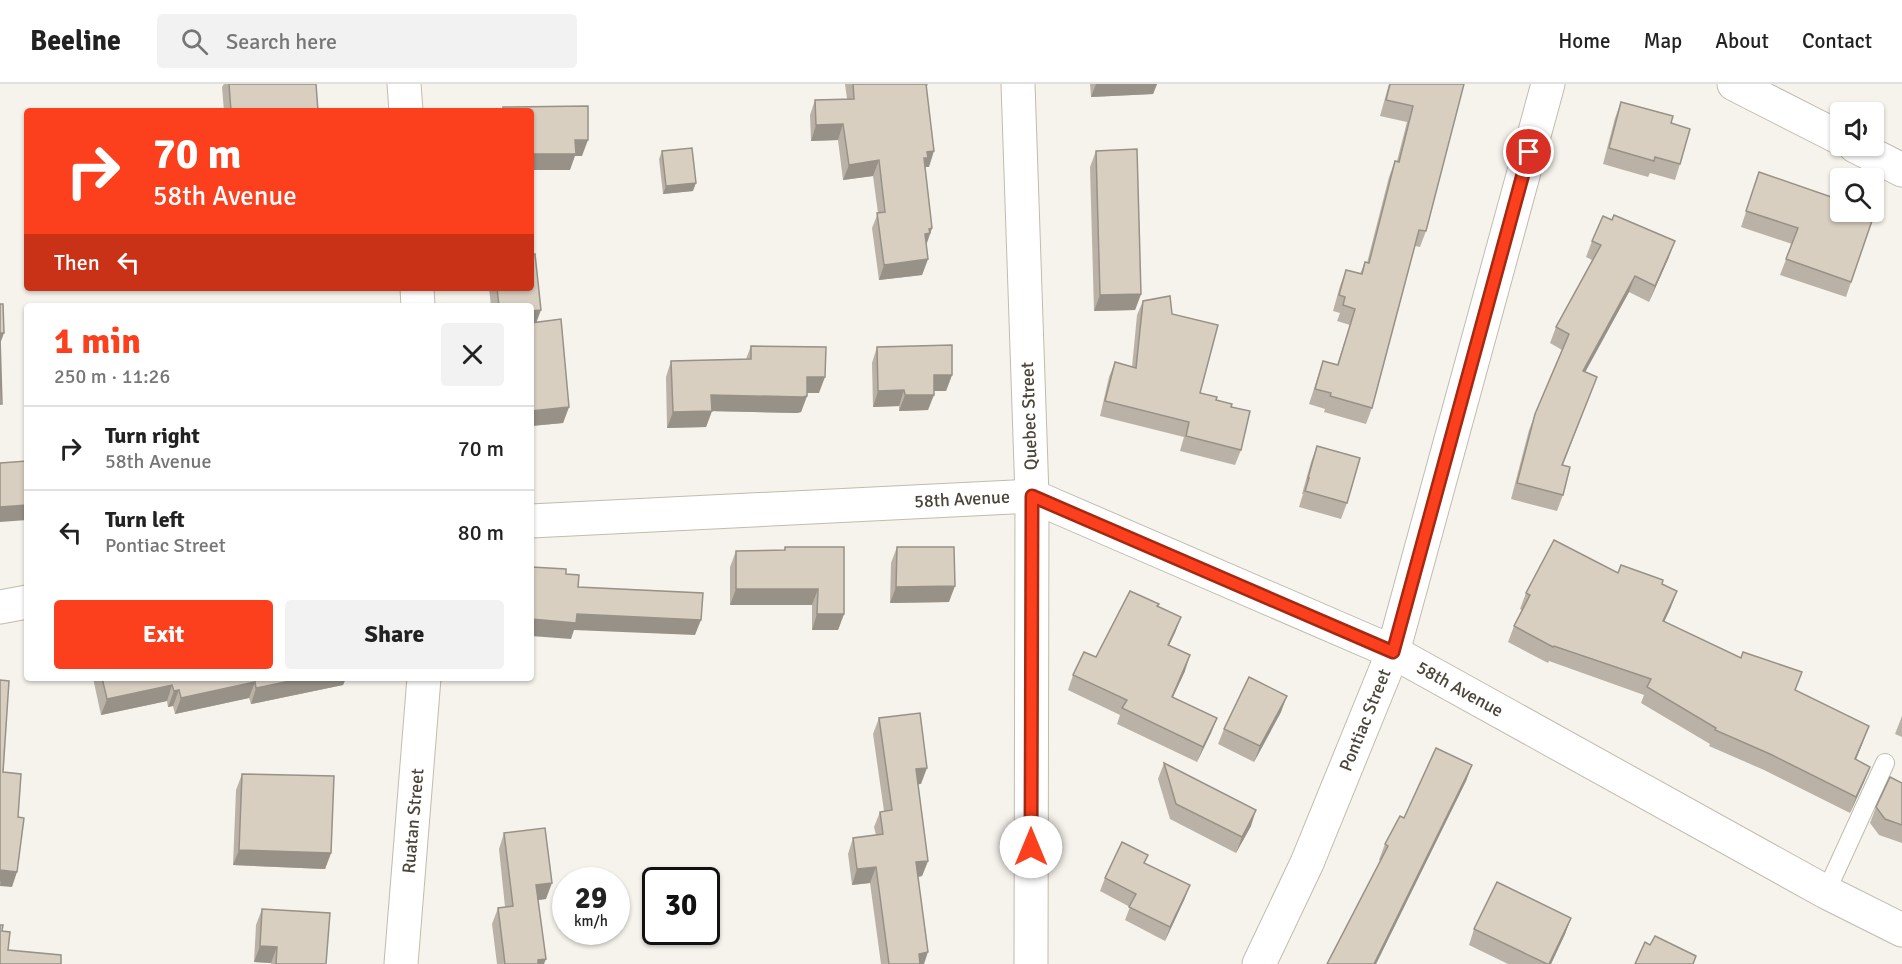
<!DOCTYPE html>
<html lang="en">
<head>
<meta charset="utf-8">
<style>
	body { margin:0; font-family:Signika,sans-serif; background:#f2f2f2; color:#222; height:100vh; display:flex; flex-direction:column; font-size:22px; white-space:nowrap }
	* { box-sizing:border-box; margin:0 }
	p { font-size:20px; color:#767676 }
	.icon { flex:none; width:33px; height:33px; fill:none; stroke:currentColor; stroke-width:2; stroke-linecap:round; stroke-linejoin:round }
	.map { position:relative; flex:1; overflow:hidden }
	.side { position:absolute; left:24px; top:219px; width:510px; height:378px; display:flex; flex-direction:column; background:#fff; border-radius:6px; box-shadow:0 2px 4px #0004 }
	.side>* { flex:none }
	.guide { position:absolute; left:24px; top:24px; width:510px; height:183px; border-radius:6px; box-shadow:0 2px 4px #0004; background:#fc3f1d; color:#fff; overflow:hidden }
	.fabs { position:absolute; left:1830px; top:18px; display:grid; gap:12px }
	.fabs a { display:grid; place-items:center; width:54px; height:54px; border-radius:6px; background:#fff; box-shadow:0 2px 4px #0004; font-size:30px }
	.speed { position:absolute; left:552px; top:783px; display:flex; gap:12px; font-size:30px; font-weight:700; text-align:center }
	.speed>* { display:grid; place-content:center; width:78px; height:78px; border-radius:50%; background:#fff; box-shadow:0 2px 4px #0004; line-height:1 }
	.speed small { font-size:15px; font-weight:400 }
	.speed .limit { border:3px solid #111; border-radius:9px; background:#fff; color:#111 }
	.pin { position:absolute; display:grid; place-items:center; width:51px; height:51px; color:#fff; margin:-26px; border:3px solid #fff; border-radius:50%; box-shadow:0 2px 6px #0007 }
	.me { position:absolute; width:66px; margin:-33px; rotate:0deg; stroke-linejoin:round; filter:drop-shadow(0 0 4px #0008) }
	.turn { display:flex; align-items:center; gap:21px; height:126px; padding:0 30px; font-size:27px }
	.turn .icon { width:78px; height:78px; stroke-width:2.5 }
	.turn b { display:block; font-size:42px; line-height:51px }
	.then { display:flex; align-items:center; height:57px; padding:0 30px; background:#0003; gap:12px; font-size:22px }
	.round { display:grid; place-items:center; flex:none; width:63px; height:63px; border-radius:6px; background:#f2f2f2 }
	.head { display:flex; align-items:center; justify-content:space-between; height:102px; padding:0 30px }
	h1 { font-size:36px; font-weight:700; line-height:45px; color:#fc3f1d }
	.button { display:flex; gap:12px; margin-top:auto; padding:12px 30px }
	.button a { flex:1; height:69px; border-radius:6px; background:#fc3f1d; color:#fff; font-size:24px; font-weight:700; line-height:69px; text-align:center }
	.button a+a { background:#f2f2f2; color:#222 }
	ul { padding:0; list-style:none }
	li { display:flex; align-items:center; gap:18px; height:84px; padding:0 30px; border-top:2px solid #e0e0e0 }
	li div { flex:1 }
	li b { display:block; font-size:22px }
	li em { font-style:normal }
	header { display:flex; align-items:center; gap:36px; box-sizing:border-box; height:84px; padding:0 30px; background:#fff; border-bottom:2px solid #e0e0e0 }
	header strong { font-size:28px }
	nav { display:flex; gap:33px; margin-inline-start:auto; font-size:21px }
	.search { width:420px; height:54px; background:#f2f2f2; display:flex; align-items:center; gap:15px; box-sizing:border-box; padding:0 21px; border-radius:6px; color:#767676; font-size:22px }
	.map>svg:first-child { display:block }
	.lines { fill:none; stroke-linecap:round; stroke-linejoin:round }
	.service-casing { stroke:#c2bbae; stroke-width:20 }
	.minor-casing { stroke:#c2bbae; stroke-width:35 }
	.service { stroke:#fff; stroke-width:18 }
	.minor { stroke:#fff; stroke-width:33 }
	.wall { fill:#bab2a6 }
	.shaded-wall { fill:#979187 }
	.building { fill:#d8cfc1; stroke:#979187; stroke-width:1.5 }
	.route-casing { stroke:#a42913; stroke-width:15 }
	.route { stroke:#fc3f1d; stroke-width:10 }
	.labels { text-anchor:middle; stroke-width:4.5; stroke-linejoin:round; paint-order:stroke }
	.street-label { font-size:18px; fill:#4b4439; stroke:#fff }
</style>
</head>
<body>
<header>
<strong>Beeline</strong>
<div class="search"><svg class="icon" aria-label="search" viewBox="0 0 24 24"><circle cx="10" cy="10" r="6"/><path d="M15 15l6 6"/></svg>Search here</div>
<nav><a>Home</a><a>Map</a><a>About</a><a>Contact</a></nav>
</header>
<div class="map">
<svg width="1902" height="880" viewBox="0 0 1902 880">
	<rect width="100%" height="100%" fill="#f6f3ec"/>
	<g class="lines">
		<g class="service-casing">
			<polyline id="service" points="1826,808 1885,679"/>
		</g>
		<g class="minor-casing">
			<g id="minor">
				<polyline points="404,0 406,27"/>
				<polyline points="1018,0 1032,412 1031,880"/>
				<polyline points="1734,0 1840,54"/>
				<polyline points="1855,62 1902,86"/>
				<polyline points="417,204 418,222"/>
				<polyline points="531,437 1032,412 1393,568 1826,808 1902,846"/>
				<polyline points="0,523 27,518"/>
				<polyline points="401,880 424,594"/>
				<polyline points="1259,880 1307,779 1393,568 1548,0"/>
			</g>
		</g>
		<use href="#service" class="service"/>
		<use href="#minor" class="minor"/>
	</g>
	<g class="wall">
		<polygon points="224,0 316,0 318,27 224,27 222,3"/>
		<polygon points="845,0 928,0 926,5 929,83 925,83 932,144 926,160 928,175 922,191 879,196 872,144 878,129 873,92 843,96 838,56 811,57 810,31 815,16 847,15"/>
		<polygon points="1090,0 1157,0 1153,10 1091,13"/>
		<polygon points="1389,0 1464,0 1426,147 1420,163 1415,162 1372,324 1366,340 1324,328 1325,325 1309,320 1323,277 1337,281 1350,241 1337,237 1340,229 1333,227 1340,202 1346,186 1360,190 1365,178 1367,179 1389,93 1395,77 1397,77 1407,38 1380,32"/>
		<polygon points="1621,18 1671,39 1680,80 1675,96 1650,89 1648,93 1603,80 1615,34"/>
		<polygon points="662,67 693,107 663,110 659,75"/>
		<polygon points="1096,67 1141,210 1135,226 1094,227 1090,83"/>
		<polygon points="1759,88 1875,128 1846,213 1780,191 1792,160 1741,143"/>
		<polygon points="1592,157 1669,173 1649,218 1629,208 1585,288 1597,293 1563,381 1563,411 1557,427 1511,415 1529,346 1562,266 1550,259 1556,243 1592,176 1586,173"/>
		<polygon points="489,204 531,204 537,238 569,323 563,339 531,342 531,222 491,222"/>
		<polygon points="1143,217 1172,230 1200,309 1231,323 1241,366 1235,381 1180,367 1184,353 1100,332 1109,293 1115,278 1132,283 1137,231"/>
		<polygon points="751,262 819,309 807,309 807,312 801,328 797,329 712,327 706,343 667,344 666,293 671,277 746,275"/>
		<polygon points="877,263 952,291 946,307 934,307 928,326 899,327 899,322 873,323 872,279"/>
		<polygon points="1317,362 1347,419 1341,435 1299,423 1303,410 1302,410 1311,378"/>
		<polygon points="785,463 844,530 838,546 812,546 812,521 730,521 730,483 736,467 784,466"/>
		<polygon points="897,463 949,518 890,519 891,479"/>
		<polygon points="1618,489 1662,500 1671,523 1664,538 1795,606 1863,658 1856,676 1870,683 1864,698 1850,729 1764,686 1709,662 1710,660 1641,619 1644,611 1549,577 1548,579 1508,558 1514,542 1522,526 1520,525 1526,509"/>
		<polygon points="1159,520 1158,523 1181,533 1169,561 1185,587 1173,613 1217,634 1211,649 1197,678 1117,640 1120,631 1068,606 1073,591 1096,573"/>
		<polygon points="93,594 346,594 343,601 251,620 249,614 175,630 173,622 168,623 167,617 101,631"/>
		<polygon points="1281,628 1254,678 1218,660 1224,645"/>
		<polygon points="1902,632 1902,653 1895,650"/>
		<polygon points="879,634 921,700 918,700 928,777 922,792 918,793 924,880 881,880 870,799 852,801 848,770 853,754 876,751 874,743 880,728 884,727 873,650"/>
		<polygon points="1164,679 1251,742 1236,769 1170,735 1158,695"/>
		<polygon points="1472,681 1466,697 1376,880 1327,880 1381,777 1379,776 1385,760 1404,734"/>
		<polygon points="242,690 331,769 325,785 233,781 236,706"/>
		<polygon points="1902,699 1902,759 1879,751 1870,739 1876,723"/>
		<polygon points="504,749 546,815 538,816 544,880 497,880 492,840 498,824 505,823 499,765"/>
		<polygon points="1145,779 1185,814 1165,857 1125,836 1130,823 1100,807 1105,794"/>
		<polygon points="262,825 326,880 271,880 271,879 254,878 256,841"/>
		<polygon points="1571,834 1565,850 1551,880 1508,880 1469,861 1474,845"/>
	</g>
	<g class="shaded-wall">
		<polygon points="1096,0 1157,0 1153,10 1091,13"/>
		<polygon points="843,40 838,56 811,57 816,41"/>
		<polygon points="575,56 588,56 582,72 575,72 570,86 531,86 531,70"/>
		<polygon points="934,67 929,83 925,83 924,74 927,68"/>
		<polygon points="879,76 873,92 843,96 849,81"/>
		<polygon points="696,99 693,107 663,110 666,102"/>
		<polygon points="932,144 927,159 926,160 925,150 929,145"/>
		<polygon points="1675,157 1669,173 1649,218 1655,202"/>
		<polygon points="928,175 922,191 879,196 884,181"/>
		<polygon points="1635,192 1629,208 1577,303 1583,287"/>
		<polygon points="280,204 298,204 279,206"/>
		<polygon points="1141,210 1135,226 1094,227 1100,211"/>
		<polygon points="541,226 535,242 531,242 531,227"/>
		<polygon points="0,249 4,249 0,260"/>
		<polygon points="934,291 952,291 946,307 928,307"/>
		<polygon points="807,293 825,293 819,309 801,309"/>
		<polygon points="904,306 899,322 873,323 878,307"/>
		<polygon points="711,311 807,312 801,328 797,329 706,327"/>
		<polygon points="905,311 934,311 928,326 899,327"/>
		<polygon points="569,323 563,339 531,342 531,327"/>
		<polygon points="712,327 706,343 667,344 673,328"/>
		<polygon points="27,421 27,436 0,438 0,423"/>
		<polygon points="955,502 949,518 890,519 896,503"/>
		<polygon points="736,505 818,505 812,521 730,521"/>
		<polygon points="1677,507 1671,523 1657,553 1663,537"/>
		<polygon points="577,530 701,536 695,551 574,546 571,555 531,552 531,535"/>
		<polygon points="817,530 844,530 838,546 812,546"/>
		<polygon points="1181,533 1175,549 1162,576 1168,561"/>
		<polygon points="1190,571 1185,587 1166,628 1172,613"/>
		<polygon points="305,594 346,594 343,601 251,620 256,604"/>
		<polygon points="255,598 249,614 175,630 181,614"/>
		<polygon points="172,601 167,617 101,631 107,615"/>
		<polygon points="179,606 173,622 168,623 174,607"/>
		<polygon points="1287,612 1281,628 1254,678 1260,662"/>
		<polygon points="1217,634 1211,649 1197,678 1203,663"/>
		<polygon points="1869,642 1863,658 1849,691 1855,675"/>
		<polygon points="1472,681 1466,697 1376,880 1374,880"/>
		<polygon points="1870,683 1864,698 1850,729 1856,713"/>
		<polygon points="927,684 921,700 911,701 916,685"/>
		<polygon points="1256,726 1251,742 1236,769 1242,753"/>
		<polygon points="239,766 331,769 325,785 233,781"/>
		<polygon points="928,777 922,792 911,794 916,778"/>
		<polygon points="876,783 870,799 852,801 857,785"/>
		<polygon points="1,786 17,788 12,803 0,802"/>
		<polygon points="552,799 546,815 530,817 536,801"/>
		<polygon points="1190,801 1185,814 1165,857 1170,843"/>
		<polygon points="1571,834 1565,850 1551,880 1549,880"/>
		<polygon points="260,862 277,863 271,879 254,878"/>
		<polygon points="928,868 924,880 915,880 919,870"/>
		<polygon points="546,875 544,880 536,880 538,876"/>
	</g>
	<g class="building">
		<polygon points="229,0 316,0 318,27 231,27"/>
		<polygon points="853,0 926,0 934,67 927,68 928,74 924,74 932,144 929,145 930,149 925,150 928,175 884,181 877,129 885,128 879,76 849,81 843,40 816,41 815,16 854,15"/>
		<polygon points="1390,0 1464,0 1426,147 1419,146 1372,324 1330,312 1331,309 1315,305 1323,277 1338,281 1355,225 1343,221 1345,213 1339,211 1346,186 1362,190 1365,178 1369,179 1395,77 1399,78 1413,22 1386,16"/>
		<polygon points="1621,18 1673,32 1671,39 1690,45 1680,80 1655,73 1654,77 1609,64"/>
		<polygon points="588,22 588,56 575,56 576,70 531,70 531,27 503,27 503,23"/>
		<polygon points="692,64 696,99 666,102 662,67"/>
		<polygon points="1137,65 1141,210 1100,211 1096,67"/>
		<polygon points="1759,88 1840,116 1840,128 1875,128 1851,198 1786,175 1798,144 1746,127"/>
		<polygon points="1614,131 1675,157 1655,202 1635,192 1583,287 1597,293 1562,381 1570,383 1563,411 1517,399 1535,330 1569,250 1556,243 1601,161 1592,157 1603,132 1612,136"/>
		<polygon points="535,170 541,226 531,227 531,222 499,222 497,204 531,204 531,171"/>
		<polygon points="1170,212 1172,230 1218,241 1200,309 1217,313 1216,316 1232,320 1231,323 1250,327 1241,366 1186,352 1189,338 1105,317 1115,278 1136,284 1143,217"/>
		<polygon points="0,220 3,220 4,249 0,249"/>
		<polygon points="561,235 569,323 531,327 531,239"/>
		<polygon points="0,253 2,320 0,320"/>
		<polygon points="952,261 952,291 934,291 934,311 905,311 904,306 878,307 877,263"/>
		<polygon points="751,262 826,263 825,293 807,293 807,312 803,313 711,311 712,327 673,328 671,277 751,275"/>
		<polygon points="1317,362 1360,374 1347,419 1305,407 1309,394 1308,394"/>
		<polygon points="27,377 27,421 0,423 0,379"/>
		<polygon points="1554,456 1618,489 1621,481 1663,496 1662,500 1677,507 1663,537 1741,574 1743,568 1802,588 1795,606 1869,642 1855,675 1870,683 1856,713 1770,670 1715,646 1716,644 1647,603 1651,595 1554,562 1553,563 1514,542 1530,511 1526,509"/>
		<polygon points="785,463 844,463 844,530 817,530 818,505 736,505 736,467 785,466"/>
		<polygon points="897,463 954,463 955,502 896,503"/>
		<polygon points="531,483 566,485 566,490 579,491 578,503 703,509 701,536 577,530 576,539 531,535"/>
		<polygon points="1130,507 1159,520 1157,522 1181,533 1168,561 1190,571 1172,613 1217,634 1203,663 1122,624 1127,616 1073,591 1084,568 1096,573"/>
		<polygon points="1249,593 1287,612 1260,662 1224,645"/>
		<polygon points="102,594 305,594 256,604 255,598 181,614 179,606 174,607 172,601 107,615"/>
		<polygon points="0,596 9,597 3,688 21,690 18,733 24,734 17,788 1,786 0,798"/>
		<polygon points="920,629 927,684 916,685 928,777 916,778 928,868 919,870 920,880 889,880 876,783 857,785 853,754 883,750 880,728 892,726 879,634"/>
		<polygon points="1436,664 1472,681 1374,880 1327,880 1388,762 1385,760 1400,732 1404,734"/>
		<polygon points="1164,679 1256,726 1242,753 1176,720"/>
		<polygon points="242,690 334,692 331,769 239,766"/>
		<polygon points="1890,693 1902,699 1902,741 1885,735 1876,723"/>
		<polygon points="545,744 552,799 536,801 546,875 538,876 538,880 505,880 498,824 513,822 504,749"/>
		<polygon points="1122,758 1148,771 1144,779 1190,801 1170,843 1129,823 1136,810 1105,794"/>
		<polygon points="1497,798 1571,834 1549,880 1547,880 1474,845"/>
		<polygon points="262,825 330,829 326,880 276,880 277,863 260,862"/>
		<polygon points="0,841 3,841 2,847 10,848 8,866 61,871 61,880 0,880"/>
		<polygon points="1655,852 1696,872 1693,880 1635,880 1645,858 1650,861"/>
	</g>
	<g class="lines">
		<g class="route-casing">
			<polyline id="route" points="1031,763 1032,412 1393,568 1529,68"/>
		</g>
		<use href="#route" class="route"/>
	</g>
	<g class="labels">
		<g class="street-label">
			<text transform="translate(1029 332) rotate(-92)" y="6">Quebec Street</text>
			<text transform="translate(962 415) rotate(-3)" y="6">58th Avenue</text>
			<text transform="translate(1460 605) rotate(29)" y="6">58th Avenue</text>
			<text transform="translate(1365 636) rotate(-68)" y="6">Pontiac Street</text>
			<text transform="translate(413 737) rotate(-85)" y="6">Ruatan Street</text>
		</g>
	</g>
</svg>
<div class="fabs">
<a><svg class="icon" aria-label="sound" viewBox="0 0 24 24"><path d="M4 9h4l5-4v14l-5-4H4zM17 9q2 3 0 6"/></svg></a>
<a><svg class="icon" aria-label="search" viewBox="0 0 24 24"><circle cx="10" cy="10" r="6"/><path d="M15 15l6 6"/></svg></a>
</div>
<div class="speed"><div>29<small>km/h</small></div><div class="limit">30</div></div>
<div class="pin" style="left:1529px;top:68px;background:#d93025"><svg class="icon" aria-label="arrive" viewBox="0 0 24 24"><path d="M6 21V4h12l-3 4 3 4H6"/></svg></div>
<svg class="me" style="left:1031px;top:763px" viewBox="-20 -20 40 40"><circle r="19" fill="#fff"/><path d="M0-13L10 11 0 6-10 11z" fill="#fc3f1d"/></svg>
<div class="guide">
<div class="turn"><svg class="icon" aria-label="right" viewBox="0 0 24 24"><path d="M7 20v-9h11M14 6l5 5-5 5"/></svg><div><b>70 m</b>58th Avenue</div></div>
<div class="then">Then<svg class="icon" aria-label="left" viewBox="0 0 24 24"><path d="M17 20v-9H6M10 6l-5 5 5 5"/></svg></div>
</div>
<section class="side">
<div class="head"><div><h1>1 min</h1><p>250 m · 11:26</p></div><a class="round"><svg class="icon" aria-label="close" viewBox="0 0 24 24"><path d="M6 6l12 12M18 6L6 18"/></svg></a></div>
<ul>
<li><svg class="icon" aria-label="right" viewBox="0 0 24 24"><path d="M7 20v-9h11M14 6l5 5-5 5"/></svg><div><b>Turn right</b><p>58th Avenue</p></div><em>70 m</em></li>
<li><svg class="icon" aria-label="left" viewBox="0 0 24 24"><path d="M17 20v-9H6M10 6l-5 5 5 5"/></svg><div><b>Turn left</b><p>Pontiac Street</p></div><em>80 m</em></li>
</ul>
<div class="button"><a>Exit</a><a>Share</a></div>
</section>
</div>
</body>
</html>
